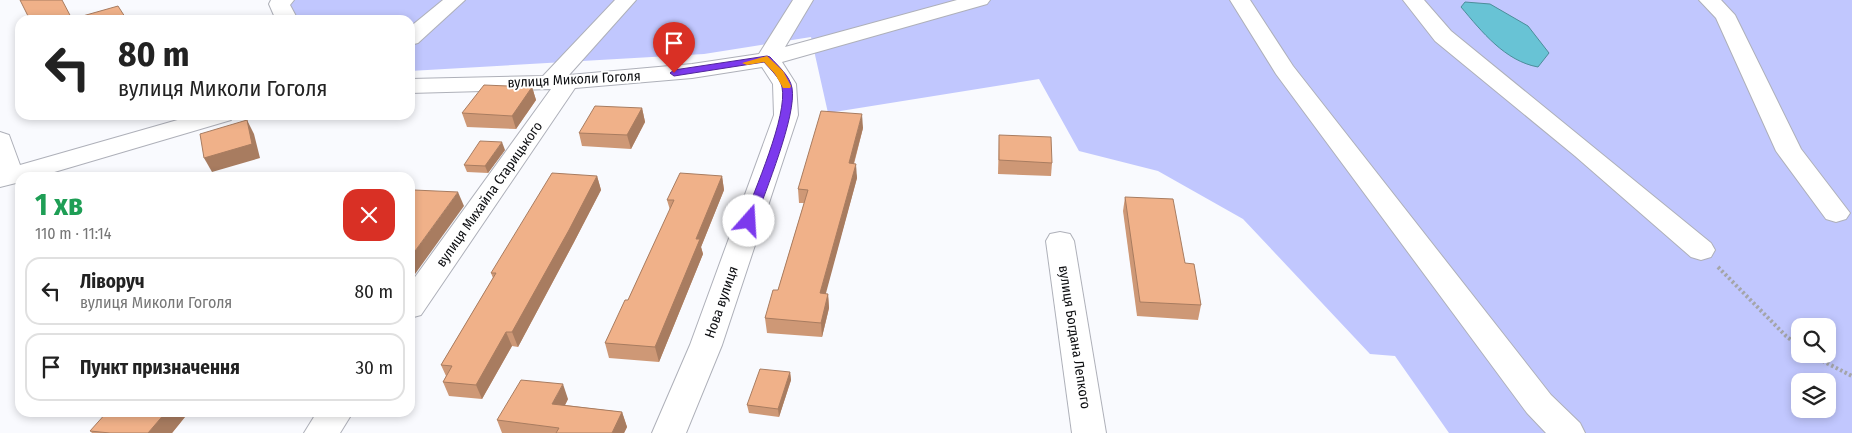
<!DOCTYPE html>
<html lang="uk">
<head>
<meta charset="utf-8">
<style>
	body { margin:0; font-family:"Fira Sans Condensed",sans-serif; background:#f2f2f2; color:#222; height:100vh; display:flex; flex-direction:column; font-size:19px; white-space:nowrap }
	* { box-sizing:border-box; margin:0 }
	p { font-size:16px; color:#767676 }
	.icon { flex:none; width:28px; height:28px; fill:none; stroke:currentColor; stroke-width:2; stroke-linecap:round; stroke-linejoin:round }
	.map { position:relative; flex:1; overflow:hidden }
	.details { position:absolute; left:15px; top:172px; width:400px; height:245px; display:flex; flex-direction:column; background:#fff; border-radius:15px; box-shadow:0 2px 8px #0003 }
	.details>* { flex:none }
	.top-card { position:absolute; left:15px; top:15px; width:400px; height:105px; border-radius:15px; box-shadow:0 2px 8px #0003; background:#fff; color:#222; overflow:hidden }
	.buttons { position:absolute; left:1791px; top:318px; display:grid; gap:10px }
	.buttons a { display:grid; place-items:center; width:45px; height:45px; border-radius:10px; background:#fff; box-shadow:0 2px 8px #0003; font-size:25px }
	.pin { position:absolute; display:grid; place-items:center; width:42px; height:42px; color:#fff; margin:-51px -21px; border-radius:50% 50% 50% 0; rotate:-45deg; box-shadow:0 0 5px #0007 }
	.pin .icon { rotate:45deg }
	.me { position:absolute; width:55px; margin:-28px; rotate:19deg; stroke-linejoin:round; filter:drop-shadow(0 0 4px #0008) }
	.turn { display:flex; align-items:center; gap:18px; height:105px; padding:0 20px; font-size:22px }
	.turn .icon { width:65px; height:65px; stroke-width:2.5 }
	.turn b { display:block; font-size:35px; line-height:42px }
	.round { display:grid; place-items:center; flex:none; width:52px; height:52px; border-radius:15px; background:#f2f2f2 }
	.overview { display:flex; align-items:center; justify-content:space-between; height:85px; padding:0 20px }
	h1 { font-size:30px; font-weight:700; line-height:38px; color:#1e9e55 }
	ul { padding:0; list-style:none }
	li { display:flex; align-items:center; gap:15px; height:68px; margin:0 10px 8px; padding:0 10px; border:2px solid #e0e0e0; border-radius:15px }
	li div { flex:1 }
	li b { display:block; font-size:19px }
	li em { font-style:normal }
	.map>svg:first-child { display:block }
	.green { fill:#c1c7fe; fill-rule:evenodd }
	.water { fill:#68c3d5; stroke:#4d8d9a }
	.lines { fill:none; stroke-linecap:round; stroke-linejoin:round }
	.minor-casing { stroke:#aeb0b9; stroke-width:2 }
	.path { stroke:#a4a5a9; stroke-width:4; stroke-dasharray:2.5 2.5; stroke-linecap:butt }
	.minor { fill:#fff; fill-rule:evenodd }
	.wall { fill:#ce9876 }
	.shaded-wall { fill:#a87c60 }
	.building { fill:#f0b189; stroke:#a87c60 }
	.route { fill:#7c3aed; stroke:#51269a }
	.slow { fill:#f59e0b }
	.labels { text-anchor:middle; stroke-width:4; stroke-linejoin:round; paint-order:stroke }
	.street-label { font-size:14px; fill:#0d0e11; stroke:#fff }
</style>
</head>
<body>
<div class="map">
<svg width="1852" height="433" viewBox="0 0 1852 433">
	<rect width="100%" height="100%" fill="#f9fafe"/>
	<path class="green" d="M282,0H1852V433H1449L1395,356L1370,354L1243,219L1158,171L1079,151L1039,79L828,113L811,37L704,54L410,71V20H294ZM1800,326H1828V354H1800ZM1800,381H1828V409H1800Z"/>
	<path class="water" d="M1465,2L1490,4L1528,26L1549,53L1538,67C1505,61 1482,32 1461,7Z"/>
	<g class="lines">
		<g class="minor-casing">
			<g id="minor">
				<polygon points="271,0 294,0 290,5 298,20 276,20 269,4"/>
				<polygon points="443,0 465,0 418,43 410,45 410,27"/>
				<polygon points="615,0 636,0 569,75 692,64 759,54 793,0 813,0 785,47 957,0 990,0 987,4 782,62 796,84 798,115 722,345 686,433 652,433 690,345 774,115 773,84 762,67 692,78 575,88 421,315 410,318 410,284 551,89 410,93 410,79 543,76"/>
				<polygon points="1230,0 1250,0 1293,66 1551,395 1580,423 1585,433 1546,433 1527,413 1276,74"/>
				<polygon points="1403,0 1424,0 1451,31 1711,243 1715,250 1711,257 1701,260 1691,257 1575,156 1435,41"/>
				<polygon points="1699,0 1721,0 1735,15 1801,149 1850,213 1846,219 1836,222 1826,219 1776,151 1716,18"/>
				<polygon points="195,115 234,115 231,120 34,178 20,178 20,182 0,187 0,132 9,135 20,165"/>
				<polygon points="1060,232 1070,234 1074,241 1106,433 1072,433 1046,241 1050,234"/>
				<polygon points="317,412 353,412 340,433 304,433"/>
			</g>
		</g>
		<g class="path">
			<polyline points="1718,267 1786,336 1800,347"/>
			<polyline points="1809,354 1852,376"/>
		</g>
		<use href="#minor" class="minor"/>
	</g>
	<g class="wall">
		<polygon points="532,87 536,100 516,129 467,127 462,113"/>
		<polygon points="642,108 645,122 631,149 582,146 579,133"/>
		<polygon points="863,128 854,164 857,178 825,294 828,294 829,308 822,337 767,333 765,318 778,290 804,203 799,203 798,189"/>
		<polygon points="999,135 1052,163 1051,176 998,174"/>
		<polygon points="505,150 488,173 467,172 464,165"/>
		<polygon points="597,176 601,190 573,244 518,347 512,346 482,399 449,396 443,382 446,376 441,365 493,278 491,273"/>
		<polygon points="722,176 724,190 701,247 703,254 659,362 609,358 605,343 628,300 670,210 667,200"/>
		<polygon points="1125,197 1185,263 1201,305 1198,320 1137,316 1123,211"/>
		<polygon points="790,372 791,380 779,417 749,413 747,405"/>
		<polygon points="568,399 565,405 622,412 627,427 624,433 502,433 497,420"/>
		<polygon points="189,412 172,433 92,433 90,431"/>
	</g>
	<g class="shaded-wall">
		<polygon points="532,87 536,100 516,129 512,116"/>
		<polygon points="642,108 645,122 631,149 627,135"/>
		<polygon points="862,114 863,128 850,177 849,163"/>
		<polygon points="247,120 254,134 260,158 212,172 204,158"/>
		<polygon points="502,142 505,150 488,173 485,166"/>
		<polygon points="856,164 857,178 822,308 820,293"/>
		<polygon points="597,176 601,190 573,244 518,347 512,332"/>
		<polygon points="722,176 724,190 701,247 703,254 659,362 655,347 696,239"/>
		<polygon points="458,192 464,206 410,281 410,258"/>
		<polygon points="828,294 829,308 822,337 821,323"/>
		<polygon points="506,332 512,346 482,399 476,385"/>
		<polygon points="790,372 791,380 779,417 778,409"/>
		<polygon points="563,384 568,399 558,419 552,404"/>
		<polygon points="166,412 189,412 172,433 148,433"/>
		<polygon points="622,412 627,427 624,433 612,433"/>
	</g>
	<g class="building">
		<polygon points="20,0 62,0 72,19 118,6 127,20 30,20"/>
		<polygon points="484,85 532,87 512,116 462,113"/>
		<polygon points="595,106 642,108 627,135 579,133"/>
		<polygon points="821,111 862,114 849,163 856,164 820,293 828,294 821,323 765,318 773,290 778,290 808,190 798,189"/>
		<polygon points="247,120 252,144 204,158 200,134"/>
		<polygon points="999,135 1051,137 1052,163 999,160"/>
		<polygon points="480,141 502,142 485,166 464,165"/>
		<polygon points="552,173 597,176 569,230 512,332 506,332 476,385 443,382 452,366 441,365 496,273 491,273"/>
		<polygon points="680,173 722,176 696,239 700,239 655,347 605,343 625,300 628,300 674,200 667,200"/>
		<polygon points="414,190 458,192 410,258 410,194"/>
		<polygon points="1125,197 1173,199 1185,263 1194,264 1201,305 1140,302"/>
		<polygon points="760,369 790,372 778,409 747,405"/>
		<polygon points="521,380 563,384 552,404 622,412 612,433 556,433 559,428 497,420"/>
		<polygon points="107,412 166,412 148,433 110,433 90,431"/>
	</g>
	<path class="route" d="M767,56L770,57C778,66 790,76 792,88C797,115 765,192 755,221L749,225L743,221C754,192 788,115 782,87C780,78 771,70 764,62L674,76L670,73L674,70Z"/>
	<polygon class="slow" points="767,56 783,71 791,86 790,88 783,88 775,74 764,62 747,65 742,63"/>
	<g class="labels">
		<g class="street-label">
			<text transform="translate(574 79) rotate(-3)" y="5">вулиця Миколи Гоголя</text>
			<text transform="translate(489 194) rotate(-55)" y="5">вулиця Михайла Старицького</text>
			<text transform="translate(721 302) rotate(-71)" y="5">Нова вулиця</text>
			<text transform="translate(1075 337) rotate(81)" y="5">вулиця Богдана Лепкого</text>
		</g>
	</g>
</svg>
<div class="buttons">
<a><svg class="icon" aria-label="search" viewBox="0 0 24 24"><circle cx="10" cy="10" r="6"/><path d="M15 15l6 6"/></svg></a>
<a><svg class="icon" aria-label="layers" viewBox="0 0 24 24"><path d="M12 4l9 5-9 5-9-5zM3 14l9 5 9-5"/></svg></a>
</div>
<div class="pin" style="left:674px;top:73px;background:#d93025"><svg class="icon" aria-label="arrive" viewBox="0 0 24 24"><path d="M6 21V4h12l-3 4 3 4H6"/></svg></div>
<svg class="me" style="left:749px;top:221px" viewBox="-20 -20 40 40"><circle r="19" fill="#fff"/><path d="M0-13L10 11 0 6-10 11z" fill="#7c3aed"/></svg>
<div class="top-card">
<div class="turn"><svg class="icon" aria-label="left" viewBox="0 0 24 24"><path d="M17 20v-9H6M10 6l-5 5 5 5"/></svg><div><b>80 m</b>вулиця Миколи Гоголя</div></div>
</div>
<section class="details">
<div class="overview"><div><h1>1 хв</h1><p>110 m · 11:14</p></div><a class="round" style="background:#d93025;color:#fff"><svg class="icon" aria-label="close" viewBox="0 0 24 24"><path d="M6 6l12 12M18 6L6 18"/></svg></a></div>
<ul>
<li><svg class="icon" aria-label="left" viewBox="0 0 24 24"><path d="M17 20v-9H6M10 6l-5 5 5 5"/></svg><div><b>Ліворуч</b><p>вулиця Миколи Гоголя</p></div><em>80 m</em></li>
<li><svg class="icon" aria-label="arrive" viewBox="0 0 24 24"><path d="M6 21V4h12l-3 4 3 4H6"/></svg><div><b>Пункт призначення</b></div><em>30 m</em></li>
</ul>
</section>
</div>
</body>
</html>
